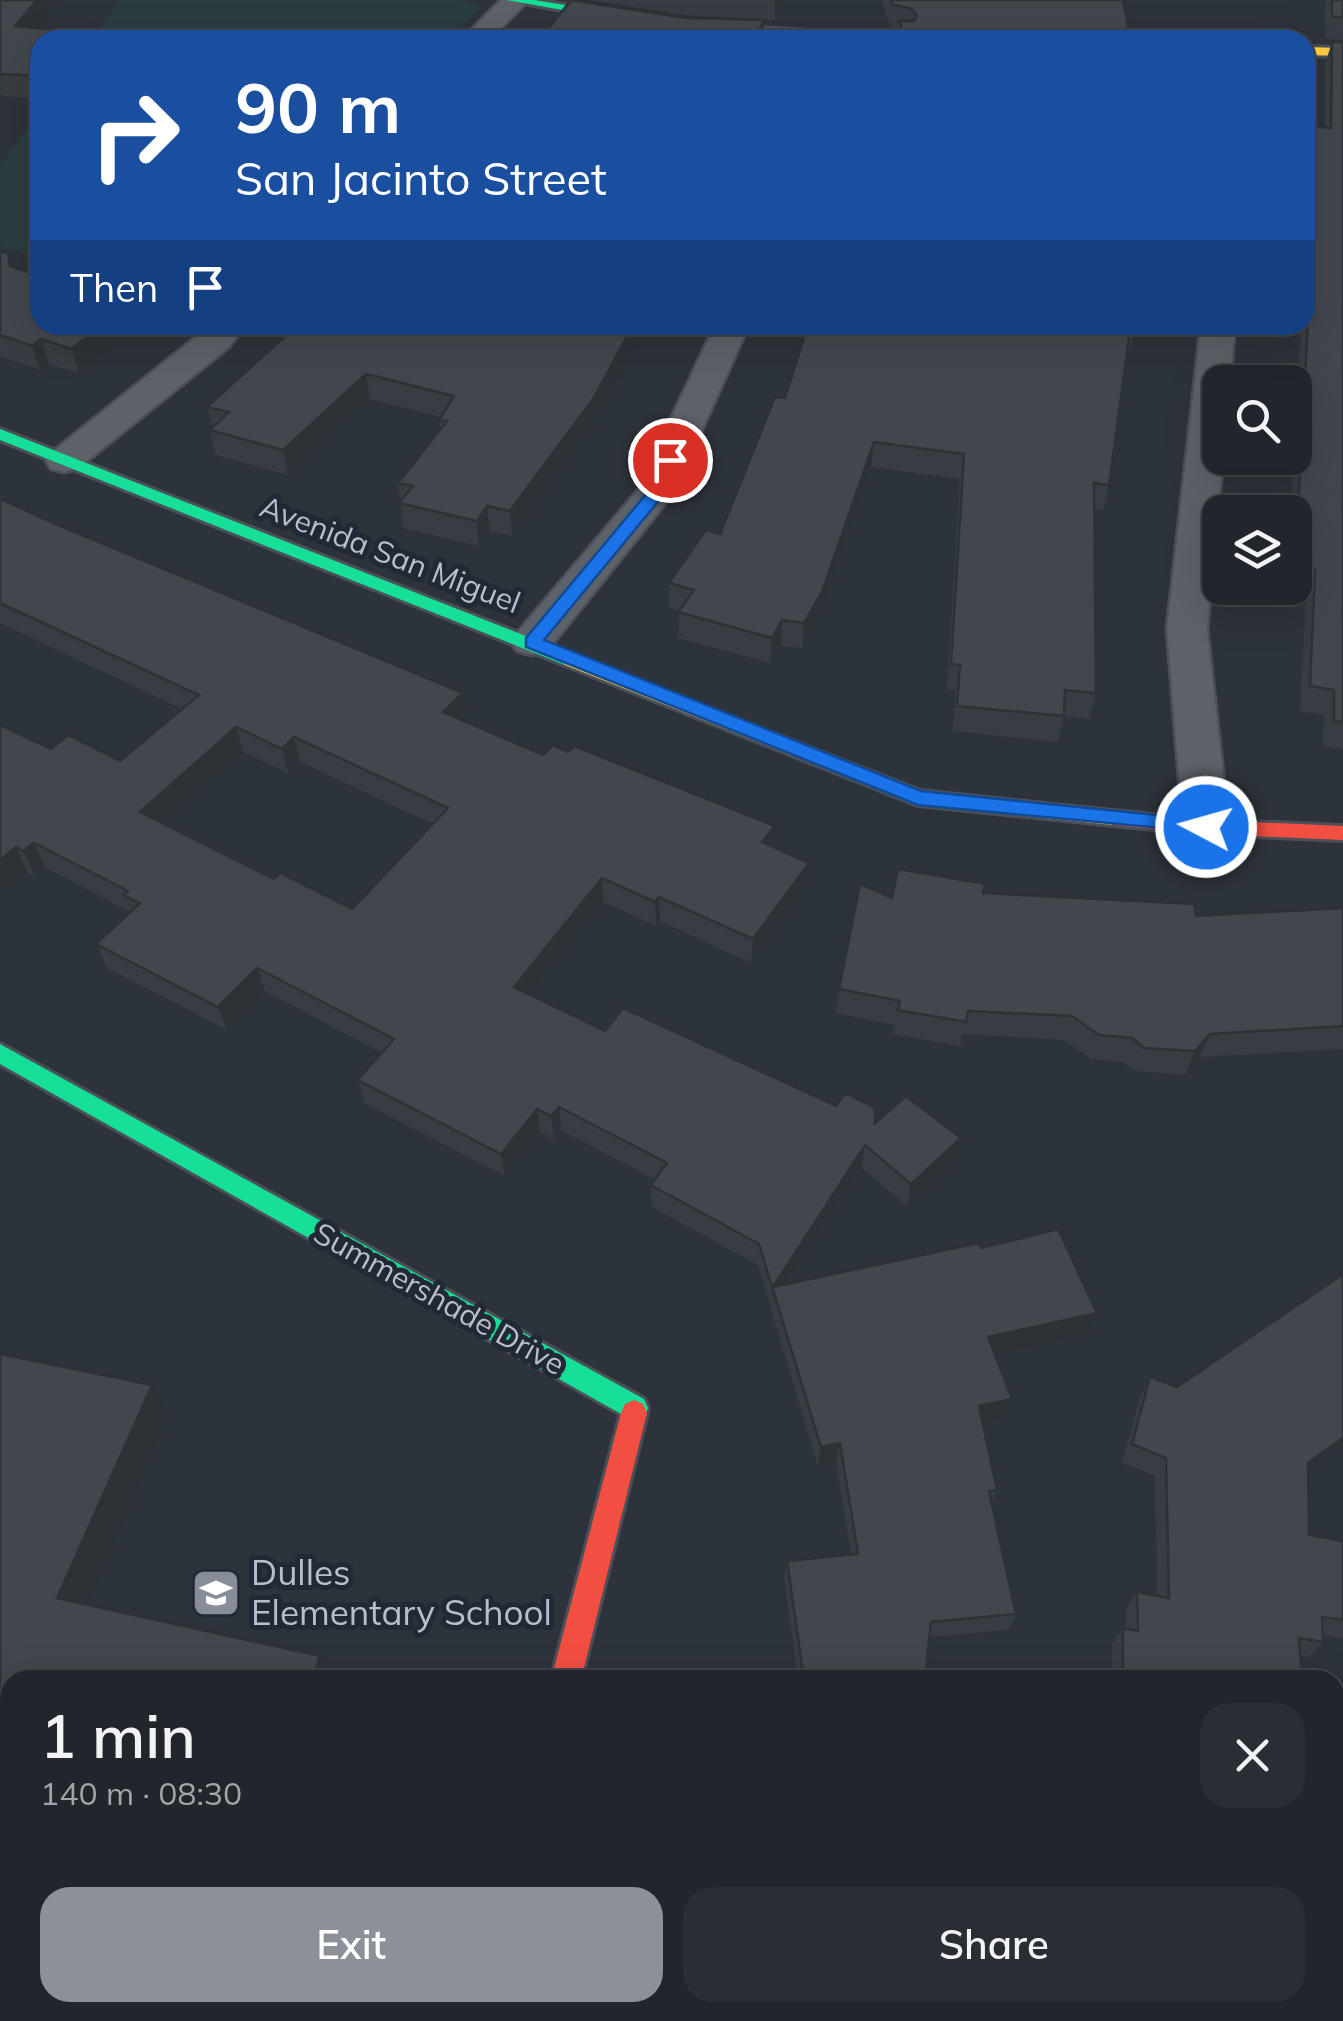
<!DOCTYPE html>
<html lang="en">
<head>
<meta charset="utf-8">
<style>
	body { margin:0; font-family:Mulish,sans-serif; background:#2a2e34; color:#f1f3f6; height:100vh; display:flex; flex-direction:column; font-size:38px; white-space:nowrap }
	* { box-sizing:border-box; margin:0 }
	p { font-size:32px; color:#a2a5a9 }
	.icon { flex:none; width:55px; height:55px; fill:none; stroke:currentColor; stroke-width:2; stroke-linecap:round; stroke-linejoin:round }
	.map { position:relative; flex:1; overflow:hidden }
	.drawer { position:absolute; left:0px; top:1670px; width:1345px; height:352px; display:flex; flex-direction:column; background:#22262c; border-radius:30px 30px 0 0; box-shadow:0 10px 40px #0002,0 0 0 2px #3f4348 }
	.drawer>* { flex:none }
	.top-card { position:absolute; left:30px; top:30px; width:1285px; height:305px; border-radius:30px; box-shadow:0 10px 40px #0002,0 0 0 2px #3f4348; background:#1a4fa0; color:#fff; overflow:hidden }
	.buttons { position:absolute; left:1202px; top:365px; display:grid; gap:20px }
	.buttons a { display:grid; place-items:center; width:110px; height:110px; border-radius:20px; background:#22262c; box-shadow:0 10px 40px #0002,0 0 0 2px #3f4348; font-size:50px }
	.pin { position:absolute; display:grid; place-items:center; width:85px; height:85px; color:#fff; margin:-42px; border:5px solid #fff; border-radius:50%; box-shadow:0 2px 10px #0007 }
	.me { position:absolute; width:110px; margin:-55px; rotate:276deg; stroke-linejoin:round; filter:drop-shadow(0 0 8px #0008) }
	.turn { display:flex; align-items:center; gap:35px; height:210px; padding:0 40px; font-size:45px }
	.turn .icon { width:130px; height:130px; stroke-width:2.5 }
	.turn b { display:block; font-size:70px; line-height:85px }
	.then { display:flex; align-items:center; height:95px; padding:0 40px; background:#0003; gap:20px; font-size:38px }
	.round { display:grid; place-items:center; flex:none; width:105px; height:105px; border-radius:30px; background:#2a2e34 }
	.overview { display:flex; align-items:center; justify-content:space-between; height:170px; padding:0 40px }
	h1 { font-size:60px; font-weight:600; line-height:75px }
	.primary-button { display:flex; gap:20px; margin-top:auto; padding:20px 40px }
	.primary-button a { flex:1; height:115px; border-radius:30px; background:#8c9099; color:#fff; font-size:40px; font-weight:600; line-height:115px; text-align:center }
	.primary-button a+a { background:#2a2e34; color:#f1f3f6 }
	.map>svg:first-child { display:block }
	.green { fill:#2a3d40 }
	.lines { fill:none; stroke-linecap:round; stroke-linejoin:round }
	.street-casing { stroke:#4b4f57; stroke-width:5 }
	.fast-casing { stroke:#4b4f57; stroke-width:6 }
	.slow-casing { stroke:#4b4f57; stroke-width:6 }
	.jam-casing { stroke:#4b4f57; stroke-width:6 }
	.street { fill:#5d6168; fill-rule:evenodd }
	.fast { fill:#16e098; fill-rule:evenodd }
	.slow { fill:#ffcf43; fill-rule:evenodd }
	.jam { fill:#f24e42; fill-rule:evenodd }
	.wall { fill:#393d43; fill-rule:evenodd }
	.shaded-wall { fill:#2e3237 }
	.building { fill:#42474e; stroke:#2e3237; stroke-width:2.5; fill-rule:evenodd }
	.route { fill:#1a73e8; stroke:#114b97; stroke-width:2.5 }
	.labels { text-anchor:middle; stroke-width:10; stroke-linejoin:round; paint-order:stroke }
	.street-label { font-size:30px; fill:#b8bfca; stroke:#202935 }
	.near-poi-label { font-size:35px; fill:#b8bfca; stroke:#202935; text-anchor:start }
</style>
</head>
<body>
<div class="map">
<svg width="1343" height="2021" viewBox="0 0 1343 2021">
	<rect width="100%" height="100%" fill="#2d333a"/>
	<g class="green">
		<polygon points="120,0 462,0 482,6 446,40 91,40"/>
		<polygon points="40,110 40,257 0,246 0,166"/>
	</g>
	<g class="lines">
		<g class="street-casing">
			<g id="street">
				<polygon points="501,0 528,1 489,40 461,40"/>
				<polygon points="211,325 245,325 229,347 77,469 64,472 51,469 46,461 51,453"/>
				<polygon points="715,325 749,325 673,494 547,651 532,655 517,651 511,642 517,633 637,491"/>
				<polygon points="1201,325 1235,325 1230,382 1220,382 1223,458 1207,629 1229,827 1222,839 1206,843 1190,839 1183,827 1167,629"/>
				<polygon points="445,2012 519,2012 516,2021 442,2021"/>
			</g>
		</g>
		<g class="fast-casing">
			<g id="fast">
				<polygon points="506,0 534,0 686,24 897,36 903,40 686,32"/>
				<polygon points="0,429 579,657 581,661 579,665 565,665 0,440"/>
				<polygon points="0,1044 644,1399 648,1408 643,1422 634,1426 625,1422 621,1414 0,1064"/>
			</g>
		</g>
		<g class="slow-casing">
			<g id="slow">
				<polygon points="1305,47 1343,48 1343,56 1305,55"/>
				<polygon points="572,655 920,791 1113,811 1123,818 1113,825 918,805 565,665 563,661"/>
			</g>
		</g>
		<g class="jam-casing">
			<g id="jam">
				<polygon points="1113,811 1206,820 1343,826 1343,840 1206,834 1113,825 1103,818"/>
				<polygon points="634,1400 643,1404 647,1413 581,1680 551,1680 621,1413 625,1404"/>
			</g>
		</g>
		<use href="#street" class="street"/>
		<use href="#fast" class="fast"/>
		<use href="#slow" class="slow"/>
		<use href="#jam" class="jam"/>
	</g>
	<g class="wall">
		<polygon points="0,0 38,28 135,37 136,40 40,40 40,98 12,97 0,95"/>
		<polygon points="589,0 785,0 775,20 764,20 764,40 526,40 686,18 760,19 686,15"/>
		<polygon points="881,0 1123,0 1131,40 897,40 899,28 891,27"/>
		<polygon points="1326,0 1343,0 1343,40 1325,39"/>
		<polygon points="1332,42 1343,42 1343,749 1323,746 1324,715 1300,711 1306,595 1286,592 1287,588 1295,588 1295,512 1291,512 1301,325 1305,325 1307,150 1314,126 1325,128 1325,64"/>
		<polygon points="0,253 13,267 143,326 79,373 49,364 40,370 0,356"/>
		<polygon points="1136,325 1129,356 1127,356 1109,485 1103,510 1094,509 1096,693 1089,719 1064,716 1058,742 953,731 956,690 947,689 960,479 871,467 820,618 802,648 781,646 770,663 678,638 679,611 669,608 669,583 720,534 785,398"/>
		<polygon points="302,330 594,424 512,536 490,531 479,546 403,528 398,483 440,429 439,420 441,417 370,399 288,475 216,455 210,430 212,427 207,407"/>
		<path d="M0,499L65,528L463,693L466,718L463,721L543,755L809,863L807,887L751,963L660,921L656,926L603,902L530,994L605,1031L836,1106L956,1161L907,1206L861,1168L786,1284L981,1248L1088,1334L994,1354L1012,1399L1004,1418L982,1423L997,1490L991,1503L1016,1614L1008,1630L930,1637L925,1680H798L784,1578L787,1561L851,1555L836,1462L818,1466L758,1265L652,1207L651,1185L655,1180L561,1130L554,1139L540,1132L505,1176L364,1103L358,1080L382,1053L265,991L227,1030L107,968L96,944L130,912L45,867L35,876L27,872L0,895V725L51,749L120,761L182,709L0,623ZM243,752L288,773L300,762L433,824L352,909L274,879L163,823Z"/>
		<polygon points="983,893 1196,916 1343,908 1343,1049 1199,1057 1185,1075 1135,1071 1123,1062 1091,1059 1064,1040 963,1034 960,1046 893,1034 895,1025 836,1013 839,989 892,898"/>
		<polygon points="1343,1271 1343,1446 1308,1471 1309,1535 1343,1541 1343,1639 1323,1635 1323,1642 1308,1657 1300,1656 1302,1680 1112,1680 1112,1644 1123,1628 1126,1629 1126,1609 1137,1592 1157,1596 1155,1476 1122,1463 1140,1397 1150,1377 1177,1387 1340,1276"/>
		<polygon points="0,1354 169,1415 87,1605 320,1656 332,1680 10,1680 10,1790 0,1787"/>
		<polygon points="1204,2012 1335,2012 1343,2021 1204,2021"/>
	</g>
	<g class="shaded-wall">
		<polygon points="37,0 60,0 22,49 15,26"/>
		<polygon points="775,0 785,0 775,20"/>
		<polygon points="764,20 764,40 754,40"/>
		<polygon points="104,325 143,326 79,373 71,349"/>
		<polygon points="633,325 646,325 594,424 512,536 510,511"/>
		<polygon points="41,339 49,364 40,370 32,346"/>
		<polygon points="366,374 370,399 288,475 283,450"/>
		<polygon points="874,442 871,467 820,618 802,648 804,623"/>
		<polygon points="487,506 490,531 479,546 477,521"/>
		<polygon points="782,620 781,646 770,663 772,638"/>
		<polygon points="463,693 466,718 447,737 443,712"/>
		<polygon points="236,727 243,752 149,836 140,812"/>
		<polygon points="294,737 300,762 288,773 282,749"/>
		<polygon points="775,826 773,850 762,842"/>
		<polygon points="34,843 45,867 35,876 23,851"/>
		<polygon points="16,847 27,872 0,895 0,860"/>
		<polygon points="809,863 807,887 751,963 753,939"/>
		<polygon points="602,878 603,902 517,1010 514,987"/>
		<polygon points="659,897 660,921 656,926 655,902"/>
		<polygon points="257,968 265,991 227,1030 218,1007"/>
		<polygon points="1210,1034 1199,1057 1185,1075 1195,1051"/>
		<polygon points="559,1107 561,1130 554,1139 551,1116"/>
		<polygon points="537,1109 540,1132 505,1176 501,1154"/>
		<polygon points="961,1138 956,1161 907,1206 911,1184"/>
		<polygon points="865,1145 861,1168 776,1299 773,1287"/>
		<polygon points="1097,1313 1088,1334 981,1357 988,1337"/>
		<polygon points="152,1385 169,1415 80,1623 57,1598"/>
		<polygon points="1012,1399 1004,1418 972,1426 979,1406"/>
		<polygon points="1343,1438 1343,1446 1294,1482 1308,1463"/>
		<polygon points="840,1443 836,1462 818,1466 821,1447"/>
		<polygon points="320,1656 333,1679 332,1680 312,1680"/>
		<polygon points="204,2012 228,2012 225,2021 201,2021"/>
	</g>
	<g class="building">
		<polygon points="0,0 37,0 15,26 135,37 135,40 40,40 40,76 0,74"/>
		<polygon points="571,0 686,18 764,20 754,40 526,40 533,31 549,28"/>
		<polygon points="891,0 1123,0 1131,40 906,40 899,21 914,21 917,15 910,8 893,5"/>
		<rect x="1332" y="0" width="11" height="17"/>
		<polygon points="1332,42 1343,42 1343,722 1334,721 1334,690 1310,686 1315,570 1295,566 1312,244 1314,126 1331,128"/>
		<polygon points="8,252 10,266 40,276 40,325 104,325 71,349 41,339 32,346 0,335 0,253"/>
		<polygon points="305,325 633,325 593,399 510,511 487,506 477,521 399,503 413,486 398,483 447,421 439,420 454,396 366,374 283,450 210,430 229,412 207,407 294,328 302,330"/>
		<polygon points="808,325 1136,325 1135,331 1130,331 1109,485 1094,483 1096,693 1065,690 1064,716 957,706 960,665 951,664 964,454 874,442 822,592 804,623 782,620 772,638 678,612 694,590 669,583 706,530 720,534 775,397 785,398"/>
		<path d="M0,499L65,528L463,693L443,712L543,755L553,745L568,752L574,746L775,826L762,842L809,863L753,939L659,897L655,902L602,878L514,987L605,1031L623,1008L836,1106L845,1093L875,1108V1123L906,1096L961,1138L911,1184L865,1145L773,1287L979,1243L981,1248L1058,1229L1097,1313L988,1337L1012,1399L979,1406L997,1490L989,1491L1016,1614L931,1622L925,1680H804L787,1561L858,1554L840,1443L821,1447L759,1244L651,1185L667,1163L559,1107L551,1116L537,1109L501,1154L358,1080L394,1039L257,968L218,1007L96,944L140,903L123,895L128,891L34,843L23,851L16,847L0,860V725L51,749L68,735L120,761L199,695L0,603ZM236,727L282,749L294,737L448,808L352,909L280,873L274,879L140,812Z"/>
		<polygon points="898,869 985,884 983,893 1194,904 1196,916 1343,908 1343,1026 1210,1034 1195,1051 1144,1048 1132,1038 1099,1035 1072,1016 968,1011 966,1022 898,1010 900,1001 839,989 860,884 892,898"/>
		<polygon points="1343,1274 1343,1438 1308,1463 1309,1535 1343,1541 1343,1620 1322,1617 1323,1642 1299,1638 1302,1680 1123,1680 1123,1628 1138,1631 1137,1592 1169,1598 1166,1458 1132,1444 1150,1377 1177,1387"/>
		<polygon points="0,1354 152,1385 57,1598 320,1656 312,1680 10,1680 10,1776 0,1774"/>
		<polygon points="1335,1752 1340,1753 1343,1827 1343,2021 1218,2021 1218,2012 1335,2012"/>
		<polygon points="0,1875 10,1877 10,2012 204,2012 201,2021 0,2021"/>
		<polygon points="802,2012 991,2012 1028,2021 801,2021"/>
	</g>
	<polygon class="route" points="670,455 678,460 661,498 544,640 921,791 1206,820 1214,822 1217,827 1214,833 918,805 526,647 526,638 647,493 662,460"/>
	<defs>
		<g id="school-square" transform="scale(2.5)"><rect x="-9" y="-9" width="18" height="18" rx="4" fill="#878e98" stroke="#202935"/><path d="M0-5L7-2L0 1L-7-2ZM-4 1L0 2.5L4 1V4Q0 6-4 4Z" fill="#fff"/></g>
	</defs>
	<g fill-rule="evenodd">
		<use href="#school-square" x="216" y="1593"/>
	</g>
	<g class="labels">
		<g class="street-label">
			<text transform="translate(390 555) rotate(21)" y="10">Avenida San Miguel</text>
			<text transform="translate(439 1299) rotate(29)" y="10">Summershade Drive</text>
		</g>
		<g class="near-poi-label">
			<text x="251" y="1585">Dulles<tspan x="251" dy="40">Elementary School</tspan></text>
		</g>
	</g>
</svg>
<div class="buttons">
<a><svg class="icon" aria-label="search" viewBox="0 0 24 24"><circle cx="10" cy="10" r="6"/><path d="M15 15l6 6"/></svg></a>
<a><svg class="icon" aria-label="layers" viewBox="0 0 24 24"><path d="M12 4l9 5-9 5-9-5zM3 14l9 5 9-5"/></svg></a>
</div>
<div class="pin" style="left:670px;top:460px;background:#d93025"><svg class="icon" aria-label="arrive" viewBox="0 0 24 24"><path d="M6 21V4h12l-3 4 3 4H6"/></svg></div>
<svg class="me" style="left:1206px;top:827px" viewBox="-20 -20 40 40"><circle r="17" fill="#1a73e8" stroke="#fff" stroke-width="3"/><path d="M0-11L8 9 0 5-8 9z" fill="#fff"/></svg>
<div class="top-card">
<div class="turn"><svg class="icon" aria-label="right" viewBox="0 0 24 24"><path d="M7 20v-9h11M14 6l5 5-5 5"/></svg><div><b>90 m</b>San Jacinto Street</div></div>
<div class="then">Then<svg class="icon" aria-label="arrive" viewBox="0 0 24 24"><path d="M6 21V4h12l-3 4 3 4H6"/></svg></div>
</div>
<section class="drawer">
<div class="overview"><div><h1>1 min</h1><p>140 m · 08:30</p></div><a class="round"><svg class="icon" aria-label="close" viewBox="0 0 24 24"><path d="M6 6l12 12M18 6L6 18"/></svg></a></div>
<div class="primary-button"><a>Exit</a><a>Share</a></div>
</section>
</div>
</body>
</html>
